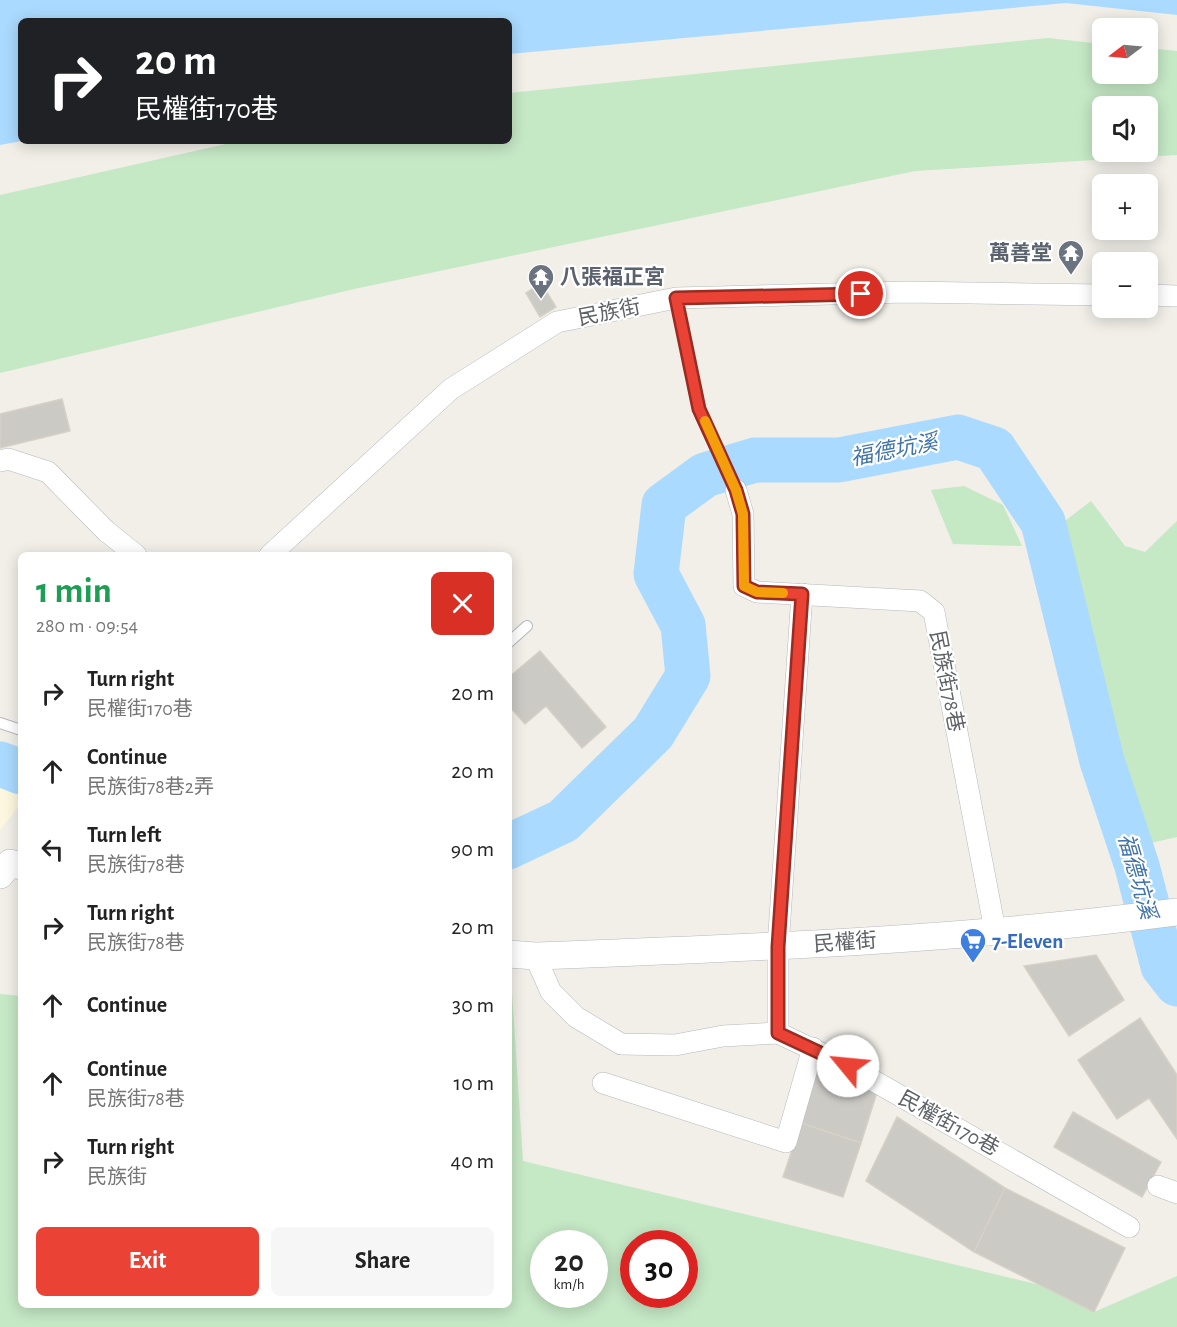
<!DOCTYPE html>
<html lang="en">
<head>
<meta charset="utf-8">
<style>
	body { margin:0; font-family:"Alegreya Sans","Noto Sans TC",sans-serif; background:#f6f6f6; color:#222; height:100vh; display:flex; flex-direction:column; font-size:22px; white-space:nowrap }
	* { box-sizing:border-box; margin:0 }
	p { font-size:20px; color:#767676 }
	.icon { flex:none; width:33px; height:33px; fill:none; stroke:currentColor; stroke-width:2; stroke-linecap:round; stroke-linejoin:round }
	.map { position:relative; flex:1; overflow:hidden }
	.details { position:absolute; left:18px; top:552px; width:494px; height:756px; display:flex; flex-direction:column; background:#fff; border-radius:9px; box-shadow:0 3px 15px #0003 }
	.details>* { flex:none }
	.top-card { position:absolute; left:18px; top:18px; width:494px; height:126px; border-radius:9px; box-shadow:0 3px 15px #0003; background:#202124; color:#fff; overflow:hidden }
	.needle { width:39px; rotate:254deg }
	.fabs { position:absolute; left:1092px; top:18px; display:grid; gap:12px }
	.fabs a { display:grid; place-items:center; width:66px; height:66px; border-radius:9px; background:#fff; box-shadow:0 3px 15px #0003; font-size:30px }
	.speed { position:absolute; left:530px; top:1230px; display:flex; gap:12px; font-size:30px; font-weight:700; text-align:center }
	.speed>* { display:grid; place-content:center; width:78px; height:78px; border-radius:50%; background:#fff; box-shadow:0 3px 15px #0003; line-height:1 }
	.speed small { font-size:15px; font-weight:400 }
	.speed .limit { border:9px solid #d22; background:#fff; color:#111 }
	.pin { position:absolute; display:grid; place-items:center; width:51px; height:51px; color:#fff; margin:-26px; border:3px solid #fff; border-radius:50%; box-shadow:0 2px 6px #0007 }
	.me { position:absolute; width:66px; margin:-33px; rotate:298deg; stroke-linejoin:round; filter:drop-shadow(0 0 4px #0008) }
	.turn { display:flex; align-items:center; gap:21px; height:126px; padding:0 18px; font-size:27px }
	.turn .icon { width:78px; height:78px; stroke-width:2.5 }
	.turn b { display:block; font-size:42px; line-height:51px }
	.round { display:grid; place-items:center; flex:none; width:63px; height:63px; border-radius:9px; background:#f6f6f6 }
	.overview { display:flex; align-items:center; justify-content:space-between; height:102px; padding:0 18px }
	h1 { font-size:36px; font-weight:700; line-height:45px; color:#1e9e55 }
	.button { display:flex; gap:12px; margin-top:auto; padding:12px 18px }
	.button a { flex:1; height:69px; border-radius:9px; background:#ea4335; color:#fff; font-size:24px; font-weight:700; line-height:69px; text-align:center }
	.button a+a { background:#f6f6f6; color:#222 }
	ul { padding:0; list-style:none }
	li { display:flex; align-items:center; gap:18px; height:78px; padding:0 18px }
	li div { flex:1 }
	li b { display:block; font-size:22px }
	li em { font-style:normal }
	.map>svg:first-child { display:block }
	.commercial { fill:#fef7e0 }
	.green { fill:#c5e8c5; fill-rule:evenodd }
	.water { fill:#aadaff }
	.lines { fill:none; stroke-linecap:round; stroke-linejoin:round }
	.river { stroke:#aadaff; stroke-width:45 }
	.building { fill:#cccac5; stroke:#d6d1c6; stroke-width:1.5 }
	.service-casing { stroke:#b5b8bc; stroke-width:12 }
	.minor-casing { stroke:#b5b8bc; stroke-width:22 }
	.tertiary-casing { stroke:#b5b8bc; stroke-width:28 }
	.service { stroke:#fff; stroke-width:10 }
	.minor { stroke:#fff; stroke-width:21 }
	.tertiary { stroke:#fff; stroke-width:27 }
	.route-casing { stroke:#982c22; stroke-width:15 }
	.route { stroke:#ea4335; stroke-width:10 }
	.slow { stroke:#f59e0b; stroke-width:10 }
	.labels { text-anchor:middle; stroke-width:4.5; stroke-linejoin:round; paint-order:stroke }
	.worship-label { font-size:21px; font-weight:bold; fill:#5b616d; stroke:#fff; text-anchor:end }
	.street-label { font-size:21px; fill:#5f6368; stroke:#fff }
	.shop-label { font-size:21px; font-weight:bold; fill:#366cbe; stroke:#fff; text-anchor:start }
	.water-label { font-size:22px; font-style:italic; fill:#4174aa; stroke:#fff }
</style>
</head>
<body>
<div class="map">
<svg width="1177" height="1327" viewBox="0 0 1177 1327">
	<rect width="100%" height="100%" fill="#f1efe8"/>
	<polygon class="commercial" points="0,778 21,785 21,804 0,830"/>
	<g class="green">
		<path d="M1048,38L1102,44V74H1148V48L1177,51V155L915,171L354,289L0,373V195L239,141H508L509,93ZM1102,106H1148V152H1102Z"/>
		<polygon points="964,486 1003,505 1022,546 953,544 931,490"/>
		<polygon points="1091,501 1125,546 1145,552 1177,521 1177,837 1151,843 1120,746 1087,608 1061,524"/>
		<path d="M509,992H512L523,1161L1040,1285L1094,1312L1177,1276V1327H0V994L21,996V1305H508ZM543,1244H594V1294H543ZM633,1244H684V1294H633Z"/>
	</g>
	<polygon class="water" points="0,0 1177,0 1177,15 1066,3 509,54 508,21 21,21 22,141 0,145"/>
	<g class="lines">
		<g class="river">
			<polyline points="0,764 21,772"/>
			<polyline points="508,847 563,821 653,733 688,676 683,625 656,574 664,505 705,475 755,460 839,460 958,437 994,449 1043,522 1102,761 1137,866 1163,966 1177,984"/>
		</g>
	</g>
	<g class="building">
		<polygon points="541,283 556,307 540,317 526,293"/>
		<polygon points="62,399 70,431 0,448 0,414"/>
		<polygon points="540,651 606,727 582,748 546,706 525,724 508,705 508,678"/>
		<polygon points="1096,955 1124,1000 1069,1036 1024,966"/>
		<polygon points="1140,1018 1177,1075 1177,1139 1149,1098 1117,1119 1078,1060"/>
		<polygon points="818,1070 878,1089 861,1143 801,1123"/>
		<polygon points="1073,1112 1161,1162 1142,1197 1054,1147"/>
		<polygon points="897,1117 1005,1188 974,1252 866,1181"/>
		<polygon points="801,1123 861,1143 843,1197 783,1177"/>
		<polygon points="1005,1188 1125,1248 1094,1312 974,1252"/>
	</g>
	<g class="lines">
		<g class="service-casing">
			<g id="service">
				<polyline points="676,298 699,409 736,490"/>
				<polyline points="508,643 527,626"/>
				<polyline points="0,723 21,730"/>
			</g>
		</g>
		<g class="minor-casing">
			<g id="minor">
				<polyline points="1148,295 1177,296"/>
				<polyline points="0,461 8,459 48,472 106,531 136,555"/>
				<polyline points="736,490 743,514 744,586 757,592 920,601 934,612 995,930"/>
				<polyline points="270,555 451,389 557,322 676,298 907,292 1102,295"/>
				<polyline points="802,594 778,947 778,1033 848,1066 1129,1227"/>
				<polyline points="535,956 551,992 576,1017 621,1044 675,1045 723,1036 778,1033"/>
				<polyline points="603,1083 786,1142 813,1048"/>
				<polyline points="1158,1186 1177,1193"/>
			</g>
		</g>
		<g class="tertiary-casing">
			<g id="tertiary">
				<polyline points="0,875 10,863 21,866"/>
				<path d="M508,954L535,956C749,948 965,940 1177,912"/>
			</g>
		</g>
		<use href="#service" class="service"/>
		<use href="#minor" class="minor"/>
		<use href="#tertiary" class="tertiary"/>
	</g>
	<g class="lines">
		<g class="route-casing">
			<polyline id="route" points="848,1066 778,1033 778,947 802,594 757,592 744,586 743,514 736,490 699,409 676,298 861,294"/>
		</g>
		<use href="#route" class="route"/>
		<polyline class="slow" points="705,421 736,490 743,514 744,586 757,592 783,593"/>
	</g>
	<defs>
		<g id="temple-pin" transform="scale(1.35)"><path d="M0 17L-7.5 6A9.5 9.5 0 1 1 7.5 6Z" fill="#6b7280" stroke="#fff"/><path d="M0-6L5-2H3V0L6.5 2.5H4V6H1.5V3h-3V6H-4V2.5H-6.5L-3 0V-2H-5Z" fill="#fff"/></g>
		<g id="supermarket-pin" transform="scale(1.35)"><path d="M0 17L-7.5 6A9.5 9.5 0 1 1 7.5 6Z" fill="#3f7fe0" stroke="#fff"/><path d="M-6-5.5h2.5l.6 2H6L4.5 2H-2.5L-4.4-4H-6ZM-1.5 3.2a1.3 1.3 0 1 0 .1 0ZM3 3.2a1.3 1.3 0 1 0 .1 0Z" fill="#fff"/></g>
	</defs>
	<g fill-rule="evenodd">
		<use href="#temple-pin" x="1071" y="253"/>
		<use href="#temple-pin" x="541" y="277"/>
		<use href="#supermarket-pin" x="973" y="941"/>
	</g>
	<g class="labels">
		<g class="worship-label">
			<text x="1052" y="260">萬善堂</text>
			<text x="560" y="284" text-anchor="start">八張福正宮</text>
		</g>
		<g class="street-label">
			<text transform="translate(609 312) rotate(-11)" y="7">民族街</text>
			<text transform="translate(947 681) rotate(79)" y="7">民族街78巷</text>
			<text transform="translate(845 942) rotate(-4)" y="7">民權街</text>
			<text transform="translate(949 1123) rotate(29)" y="7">民權街170巷</text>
		</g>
		<g class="shop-label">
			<text x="992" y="948">7-Eleven</text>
		</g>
		<g class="water-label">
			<text transform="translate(894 449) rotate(-11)" y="8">福德坑溪</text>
			<text transform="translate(1138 876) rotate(74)" y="8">福德坑溪</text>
		</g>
	</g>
</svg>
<div class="fabs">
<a><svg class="needle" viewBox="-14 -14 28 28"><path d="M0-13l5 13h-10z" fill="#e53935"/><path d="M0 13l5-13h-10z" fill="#767676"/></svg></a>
<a><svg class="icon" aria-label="sound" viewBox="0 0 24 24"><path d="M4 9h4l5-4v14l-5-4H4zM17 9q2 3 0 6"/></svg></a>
<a>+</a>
<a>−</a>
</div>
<div class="speed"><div>20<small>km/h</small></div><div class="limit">30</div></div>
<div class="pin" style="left:861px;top:294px;background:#d93025"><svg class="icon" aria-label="arrive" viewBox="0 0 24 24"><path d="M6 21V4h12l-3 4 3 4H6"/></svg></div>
<svg class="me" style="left:848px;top:1066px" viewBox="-20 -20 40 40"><circle r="19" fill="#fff"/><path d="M0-13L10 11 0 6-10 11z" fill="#ea4335"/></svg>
<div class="top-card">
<div class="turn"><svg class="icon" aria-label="right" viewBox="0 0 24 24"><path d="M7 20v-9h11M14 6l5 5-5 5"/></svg><div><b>20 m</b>民權街170巷</div></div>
</div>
<section class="details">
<div class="overview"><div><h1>1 min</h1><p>280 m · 09:54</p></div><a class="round" style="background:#d93025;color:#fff"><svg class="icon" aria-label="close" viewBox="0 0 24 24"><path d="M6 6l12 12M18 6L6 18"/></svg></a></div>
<ul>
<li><svg class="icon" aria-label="right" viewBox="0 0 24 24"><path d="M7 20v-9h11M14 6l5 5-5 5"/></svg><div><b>Turn right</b><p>民權街170巷</p></div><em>20 m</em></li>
<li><svg class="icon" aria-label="ahead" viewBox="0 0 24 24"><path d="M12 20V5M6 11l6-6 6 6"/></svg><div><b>Continue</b><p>民族街78巷2弄</p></div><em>20 m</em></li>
<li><svg class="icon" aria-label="left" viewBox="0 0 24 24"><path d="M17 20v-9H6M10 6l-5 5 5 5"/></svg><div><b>Turn left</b><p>民族街78巷</p></div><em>90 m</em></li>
<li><svg class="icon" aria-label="right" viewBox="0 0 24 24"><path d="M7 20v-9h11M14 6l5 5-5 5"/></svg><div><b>Turn right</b><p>民族街78巷</p></div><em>20 m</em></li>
<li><svg class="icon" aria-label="ahead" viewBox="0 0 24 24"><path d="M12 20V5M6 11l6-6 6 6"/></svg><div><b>Continue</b></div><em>30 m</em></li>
<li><svg class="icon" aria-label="ahead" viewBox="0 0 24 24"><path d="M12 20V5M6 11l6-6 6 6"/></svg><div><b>Continue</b><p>民族街78巷</p></div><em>10 m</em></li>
<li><svg class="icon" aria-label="right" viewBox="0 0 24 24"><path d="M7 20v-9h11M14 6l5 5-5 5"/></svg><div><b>Turn right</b><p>民族街</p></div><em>40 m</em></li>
</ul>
<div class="button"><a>Exit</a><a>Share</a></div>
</section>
</div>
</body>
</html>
